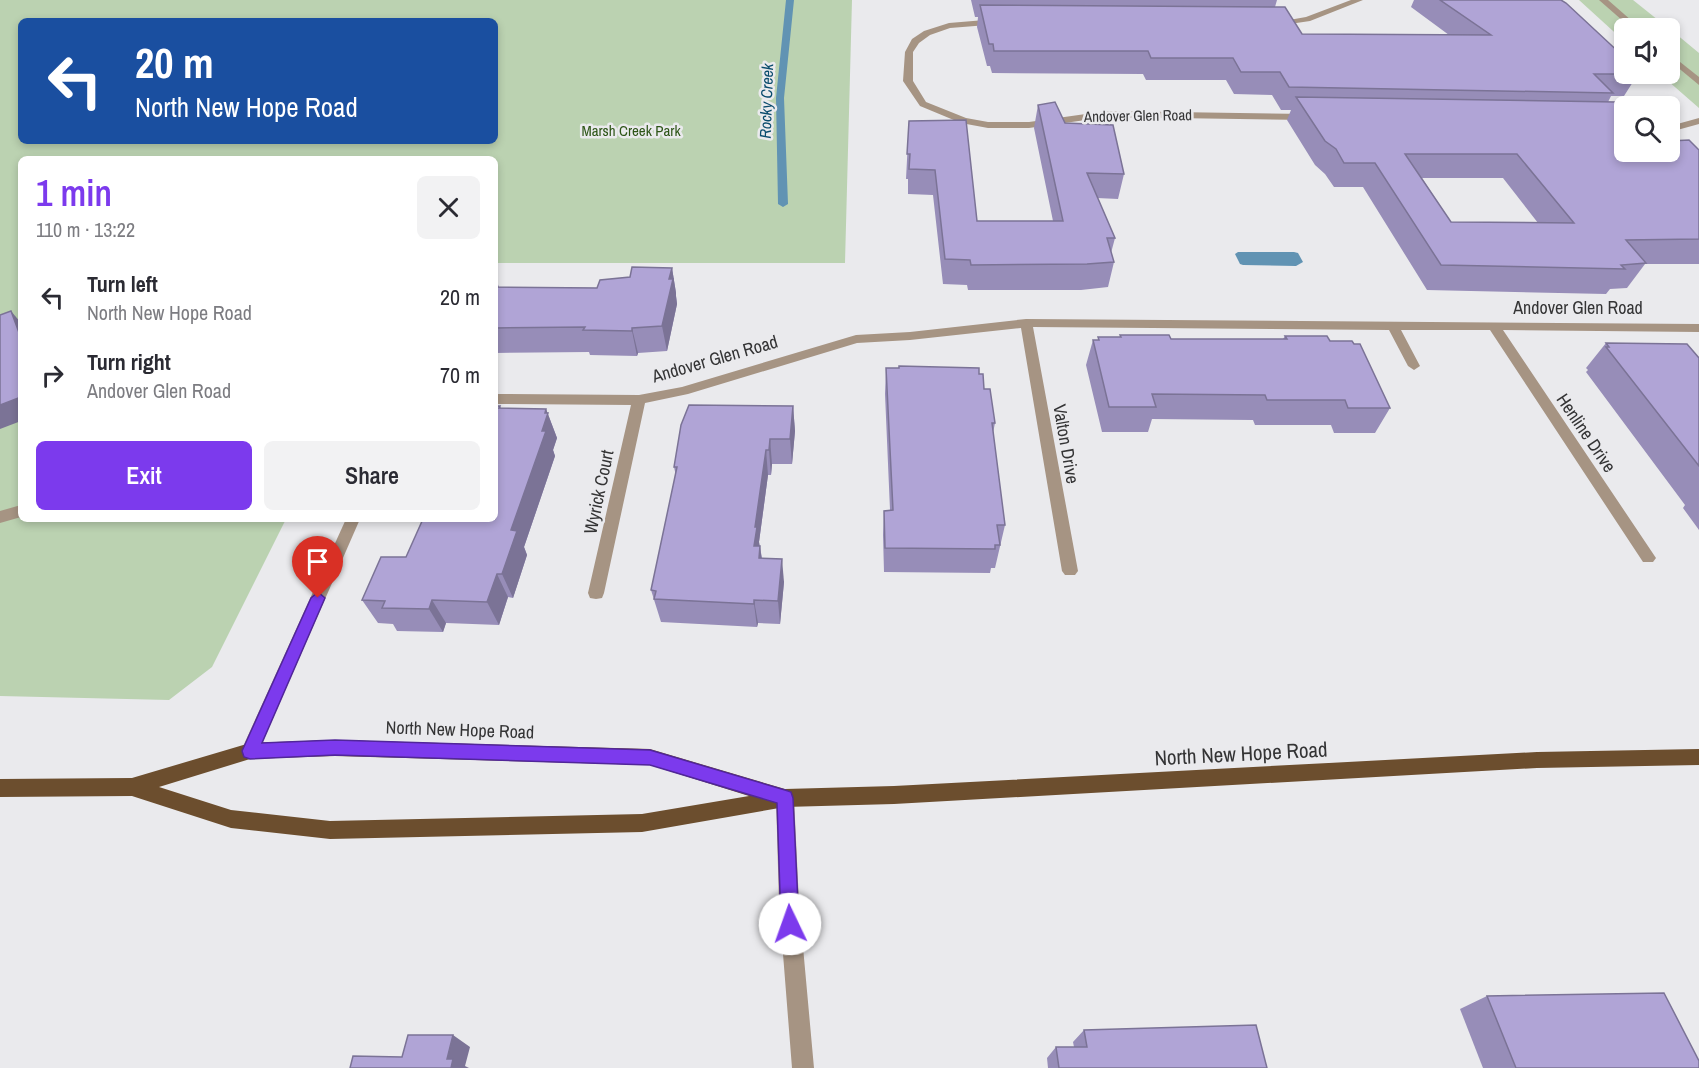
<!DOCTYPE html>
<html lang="en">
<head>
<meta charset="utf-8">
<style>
	body { margin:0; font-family:"Archivo Narrow",sans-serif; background:#f2f2f3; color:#2b2b33; height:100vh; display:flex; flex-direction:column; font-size:22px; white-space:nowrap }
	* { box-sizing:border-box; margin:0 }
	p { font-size:20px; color:#7c7c81 }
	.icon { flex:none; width:33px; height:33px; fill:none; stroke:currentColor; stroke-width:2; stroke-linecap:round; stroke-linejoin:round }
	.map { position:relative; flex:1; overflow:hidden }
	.details { position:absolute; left:18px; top:156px; width:480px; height:366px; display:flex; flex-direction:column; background:#fff; border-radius:9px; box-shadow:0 3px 9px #0003 }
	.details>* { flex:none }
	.guide { position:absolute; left:18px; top:18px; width:480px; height:126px; border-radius:9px; box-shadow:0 3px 9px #0003; background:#1a4fa0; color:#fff; overflow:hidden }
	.tools { position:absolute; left:1614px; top:18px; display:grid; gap:12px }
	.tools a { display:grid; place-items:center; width:66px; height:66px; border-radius:9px; background:#fff; box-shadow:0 3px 9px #0003; font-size:30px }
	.pin { position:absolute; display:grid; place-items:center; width:51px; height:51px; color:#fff; margin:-62px -26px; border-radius:50% 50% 50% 0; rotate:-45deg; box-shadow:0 0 6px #0007 }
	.pin .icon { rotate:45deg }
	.me { position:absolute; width:66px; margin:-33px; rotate:357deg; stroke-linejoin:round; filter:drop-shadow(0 0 4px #0008) }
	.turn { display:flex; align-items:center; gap:21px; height:126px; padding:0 18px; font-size:27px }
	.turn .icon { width:78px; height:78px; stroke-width:2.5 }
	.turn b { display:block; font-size:42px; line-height:51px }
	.round { display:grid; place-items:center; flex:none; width:63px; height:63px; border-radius:9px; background:#f2f2f3 }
	.overview { display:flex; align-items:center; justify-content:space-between; height:102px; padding:0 18px }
	h1 { font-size:36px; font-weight:600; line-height:45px; color:#7c3aed }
	.action { display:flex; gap:12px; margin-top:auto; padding:12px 18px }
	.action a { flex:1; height:69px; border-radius:9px; background:#7c3aed; color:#fff; font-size:24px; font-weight:600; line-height:69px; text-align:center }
	.action a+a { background:#f2f2f3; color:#2b2b33 }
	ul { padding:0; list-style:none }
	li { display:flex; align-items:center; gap:18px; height:78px; padding:0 18px }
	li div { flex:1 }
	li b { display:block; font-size:22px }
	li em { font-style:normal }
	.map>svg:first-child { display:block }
	.green { fill:#bbd2b1; fill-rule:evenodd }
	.water { fill:#6193b3 }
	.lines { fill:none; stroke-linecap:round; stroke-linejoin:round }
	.stream { fill:#6193b3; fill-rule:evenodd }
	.minor { fill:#a69483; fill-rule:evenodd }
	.major { fill:#6c4e2e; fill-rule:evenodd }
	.wall { fill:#978db8; fill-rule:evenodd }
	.shaded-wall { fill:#7b7396 }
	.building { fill:#b0a4d6; stroke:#7b7396; stroke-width:1.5; fill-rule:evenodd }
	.route { fill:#7c3aed; stroke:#51269a; stroke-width:1.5 }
	.labels { text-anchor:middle; stroke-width:5; stroke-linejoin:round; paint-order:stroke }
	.far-street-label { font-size:15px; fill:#343435; stroke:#eaeaed }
	.far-park-label { font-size:15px; fill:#2c5416; stroke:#eaeaed }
	.far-water-label { font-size:16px; font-style:italic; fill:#0a4c6d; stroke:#eaeaed }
	.street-label { font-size:18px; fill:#343435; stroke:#eaeaed }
	.near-street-label { font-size:21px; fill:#343435; stroke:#eaeaed }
</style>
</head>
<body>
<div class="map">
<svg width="1699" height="1068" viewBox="0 0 1699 1068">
	<rect width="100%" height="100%" fill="#eaeaed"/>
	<g class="green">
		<path d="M0,0H852L845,263H495V159H21V519H286L212,667L169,700L0,696ZM21,21H495V141H21Z"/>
		<polygon points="1579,0 1633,0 1668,28 1624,28 1624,41"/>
		<polygon points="1670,29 1699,53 1699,108 1660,74 1670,74"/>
	</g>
	<polygon class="water" points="1238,252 1294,252 1298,253 1303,262 1296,266 1243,265 1240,264 1235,254"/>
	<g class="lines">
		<polygon class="stream" points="786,0 794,0 784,98 788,204 783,207 778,204 776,98"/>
		<g class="minor">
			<polygon points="1351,0 1363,0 1310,21 1276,26 1272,23 1306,17"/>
			<polygon points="1599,0 1608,0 1640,28 1631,28"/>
			<polygon points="997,19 1001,22 1000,24 950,28 930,35 919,43 913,52 913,81 926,102 966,118 988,122 1029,122 1107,111 1307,114 1312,117 1307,120 1107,117 1029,128 988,128 961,123 920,106 903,81 905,52 912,39 924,31 949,23"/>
			<polygon points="1670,54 1699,77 1699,85 1670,61"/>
			<polygon points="1699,118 1699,124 1670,132 1670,126"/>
			<polygon points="1670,136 1699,151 1699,158 1670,143"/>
			<polygon points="1026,319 1699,324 1699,332 1503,330 1656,558 1653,562 1643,562 1490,330 1401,330 1420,366 1414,370 1408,366 1389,330 1033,327 1078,571 1075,575 1065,575 1062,571 1021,328 910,340 857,343 688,394 645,403 604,593 602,598 596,599 590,598 588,593 631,405 495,404 495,394 639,395 682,387 856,335 910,332"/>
			<polygon points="21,505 21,517 0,523 0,511"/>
			<polygon points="346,519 360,519 256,757 250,759 244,757 241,751"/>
			<polygon points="785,789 791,792 794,798 799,903 814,1068 792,1068 779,903 776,798 779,792"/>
		</g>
		<path class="major" d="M335,740L650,749L785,789L894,786L1537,752L1699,749V765L1537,768L894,804L785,807L642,832L330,839L231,828L132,796L0,797V779L132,778L250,743ZM335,756L650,765L749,796L642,814L330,821L231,810L159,787L250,759Z"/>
	</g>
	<g class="wall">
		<path d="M971,0H1277L1275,7L1302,34L1449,35L1411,7L1414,0H1561L1624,57V74H1638L1624,96H1611L1608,102L1624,152L1699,150V264H1645L1627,288L1610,289L1606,294L1427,290L1363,187H1334L1325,174L1315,165L1287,120L1291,110H1281L1272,95L1234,94L1226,80H1146L1143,74L992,73L990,66H987L977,27L978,17H975ZM1422,178H1503L1538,223L1451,222Z"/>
		<polygon points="1038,105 1065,123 1124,174 1118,199 1097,198 1115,238 1111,253 1114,262 1108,287 1081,290 968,290 967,285 943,284 933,195 908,194 908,179 906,179 909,121 977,221 1053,221 1034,128"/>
		<polygon points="672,268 676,293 676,296 677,304 667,351 638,353 637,356 590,355 589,352 495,353 495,282 497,282 499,287 597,288 630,277"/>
		<polygon points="1120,335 1171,339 1283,339 1285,336 1330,341 1390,408 1375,433 1334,433 1331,425 1255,425 1253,420 1152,419 1148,432 1102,432 1086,365 1093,340 1098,340 1098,337 1120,337"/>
		<polygon points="1606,343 1699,358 1699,530 1683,508 1685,505 1586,372 1588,370 1586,368"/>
		<polygon points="886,368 979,374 995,423 993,433 1005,525 995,568 991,568 990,573 884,572 883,535 884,511 890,510 885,394"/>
		<polygon points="500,406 501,408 546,409 557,438 553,450 555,456 524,547 527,555 513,598 508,597 499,625 446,623 443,632 397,631 393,624 378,623 362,600 406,557"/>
		<polygon points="793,406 795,431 792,464 772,464 771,475 768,475 759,542 762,558 784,582 780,624 758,623 757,627 661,622 651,590 676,476 674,467"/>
		<polygon points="1487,996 1699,1068 1483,1068 1460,1009"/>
		<polygon points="1084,1030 1267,1068 1048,1068 1047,1058 1056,1047 1074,1047 1073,1042"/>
	</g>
	<g class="shaded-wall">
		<polygon points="672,268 676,293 676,296 677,304 667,351 662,326 669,279"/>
		<polygon points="11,311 21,323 21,338"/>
		<polygon points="632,328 638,353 637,356 632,331"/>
		<polygon points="21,397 21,421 0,429 0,405"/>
		<polygon points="793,406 795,431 792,464 790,439"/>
		<polygon points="546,409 557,438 553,450 555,456 524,547 527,555 513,598 502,574 511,530 542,431"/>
		<polygon points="770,439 772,464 771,475 769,450"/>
		<polygon points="766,450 768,475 759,542 760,550 760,546 763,570 754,546 755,527"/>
		<polygon points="782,559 784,582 780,624 778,601"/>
		<polygon points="497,574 508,597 499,625 487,602"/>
		<polygon points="432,600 446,623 443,632 429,609"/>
		<polygon points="754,600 758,623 757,627 754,604"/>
		<polygon points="453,1035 470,1047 465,1066 469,1068 451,1068 447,1059"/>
	</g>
	<g class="building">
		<polygon points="1440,0 1561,0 1566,3 1624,57 1624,58 1622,58 1624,61 1624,74 1638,74 1594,74 1613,93 1289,87 1280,72 1241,72 1233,58 1151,58 1148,51 994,51 993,44 989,44 980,5 1285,7 1302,34 1491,35"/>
		<path d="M1296,97L1616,102L1627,105L1629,106H1624V152H1670V141L1689,140L1699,150V239L1626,240L1646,263L1621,265L1625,269L1441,265L1375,163H1344L1336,149L1325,141ZM1405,154H1517L1574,223L1451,222Z"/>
		<polygon points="1055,102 1065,123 1113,125 1124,174 1087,173 1115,238 1107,238 1114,262 1087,264 971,265 970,260 945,259 935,170 909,169 910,154 907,154 909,121 966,120 977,221 1063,221 1038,105"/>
		<polygon points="632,267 672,268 669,279 673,279 662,326 632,328 632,331 583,330 585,327 495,328 495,282 497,282 495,287 597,288 600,280 630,277"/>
		<polygon points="11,311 21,338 21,397 0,405 0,315"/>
		<polygon points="1120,335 1169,335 1171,339 1287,339 1285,336 1327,336 1330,341 1352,341 1354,344 1360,344 1390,408 1348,408 1345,400 1267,400 1265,395 1152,394 1156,407 1109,407 1093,340 1099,340 1098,337 1121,337"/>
		<polygon points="1606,343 1687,344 1699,358 1699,466 1606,347 1609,347"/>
		<polygon points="899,366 979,368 979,374 983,374 984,389 990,389 995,423 992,423 1005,525 997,525 1000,545 995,545 995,549 885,548 884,511 893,510 886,368 899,368"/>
		<polygon points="689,405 793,406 790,439 770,439 769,450 766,450 755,527 757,527 754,546 760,546 759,558 782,559 778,601 754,600 754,604 654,599 656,591 651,590 677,467 674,467 681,425"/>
		<polygon points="495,406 500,406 499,408 546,409 545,413 548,413 542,431 546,431 511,530 517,531 502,574 497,574 487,602 432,600 429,609 382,608 385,601 362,600 381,557 406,557 423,519 495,519"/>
		<polygon points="1664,993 1699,1061 1699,1068 1516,1068 1487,996"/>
		<polygon points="1256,1025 1267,1068 1059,1068 1056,1047 1087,1047 1084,1030"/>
		<polygon points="408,1035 453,1035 447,1059 453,1059 451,1068 350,1068 353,1056 402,1057"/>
	</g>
	<polygon class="route" points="318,592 325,598 262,743 335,740 650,750 785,790 791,792 793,798 799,924 796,931 790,933 784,931 781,924 777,803 650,765 335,755 250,759 244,757 242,751 311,598"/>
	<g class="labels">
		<g class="far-street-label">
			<text transform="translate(1138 116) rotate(-1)" y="5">Andover Glen Road</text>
		</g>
		<g class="far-park-label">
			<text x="631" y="136">Marsh Creek Park</text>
		</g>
		<g class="far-water-label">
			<text transform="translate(766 101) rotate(-88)" y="6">Rocky Creek</text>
		</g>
		<g class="street-label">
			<text x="1578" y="314">Andover Glen Road</text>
			<text transform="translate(715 359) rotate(-16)" y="6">Andover Glen Road</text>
			<text transform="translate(1586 433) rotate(56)" y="6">Henline Drive</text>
			<text transform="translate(1066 444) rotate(80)" y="6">Valton Drive</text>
			<text transform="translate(599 492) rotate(-78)" y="6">Wyrick Court</text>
			<text transform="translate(460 730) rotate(2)" y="6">North New Hope Road</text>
		</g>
		<g class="near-street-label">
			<text transform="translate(1241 754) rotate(-3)" y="7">North New Hope Road</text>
		</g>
	</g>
</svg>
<div class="tools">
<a><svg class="icon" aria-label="sound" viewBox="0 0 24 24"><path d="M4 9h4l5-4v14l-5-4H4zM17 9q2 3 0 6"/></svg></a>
<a><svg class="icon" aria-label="search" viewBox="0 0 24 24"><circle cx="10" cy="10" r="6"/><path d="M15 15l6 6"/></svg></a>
</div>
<div class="pin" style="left:318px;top:598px;background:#d93025"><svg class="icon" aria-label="arrive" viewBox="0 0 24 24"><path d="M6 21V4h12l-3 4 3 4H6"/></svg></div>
<svg class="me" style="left:790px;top:924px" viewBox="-20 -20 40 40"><circle r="19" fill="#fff"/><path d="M0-13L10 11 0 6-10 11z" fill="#7c3aed"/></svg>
<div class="guide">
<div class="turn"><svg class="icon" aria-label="left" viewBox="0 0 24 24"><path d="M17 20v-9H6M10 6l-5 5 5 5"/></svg><div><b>20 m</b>North New Hope Road</div></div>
</div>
<section class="details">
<div class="overview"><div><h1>1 min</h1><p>110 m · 13:22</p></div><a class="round"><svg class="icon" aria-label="close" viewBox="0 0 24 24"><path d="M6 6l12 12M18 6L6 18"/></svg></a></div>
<ul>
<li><svg class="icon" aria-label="left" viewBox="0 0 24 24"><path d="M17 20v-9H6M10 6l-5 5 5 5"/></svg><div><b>Turn left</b><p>North New Hope Road</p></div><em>20 m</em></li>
<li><svg class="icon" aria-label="right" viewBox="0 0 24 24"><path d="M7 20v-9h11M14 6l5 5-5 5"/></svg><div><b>Turn right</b><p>Andover Glen Road</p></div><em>70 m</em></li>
</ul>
<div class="action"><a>Exit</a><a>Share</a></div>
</section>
</div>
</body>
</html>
